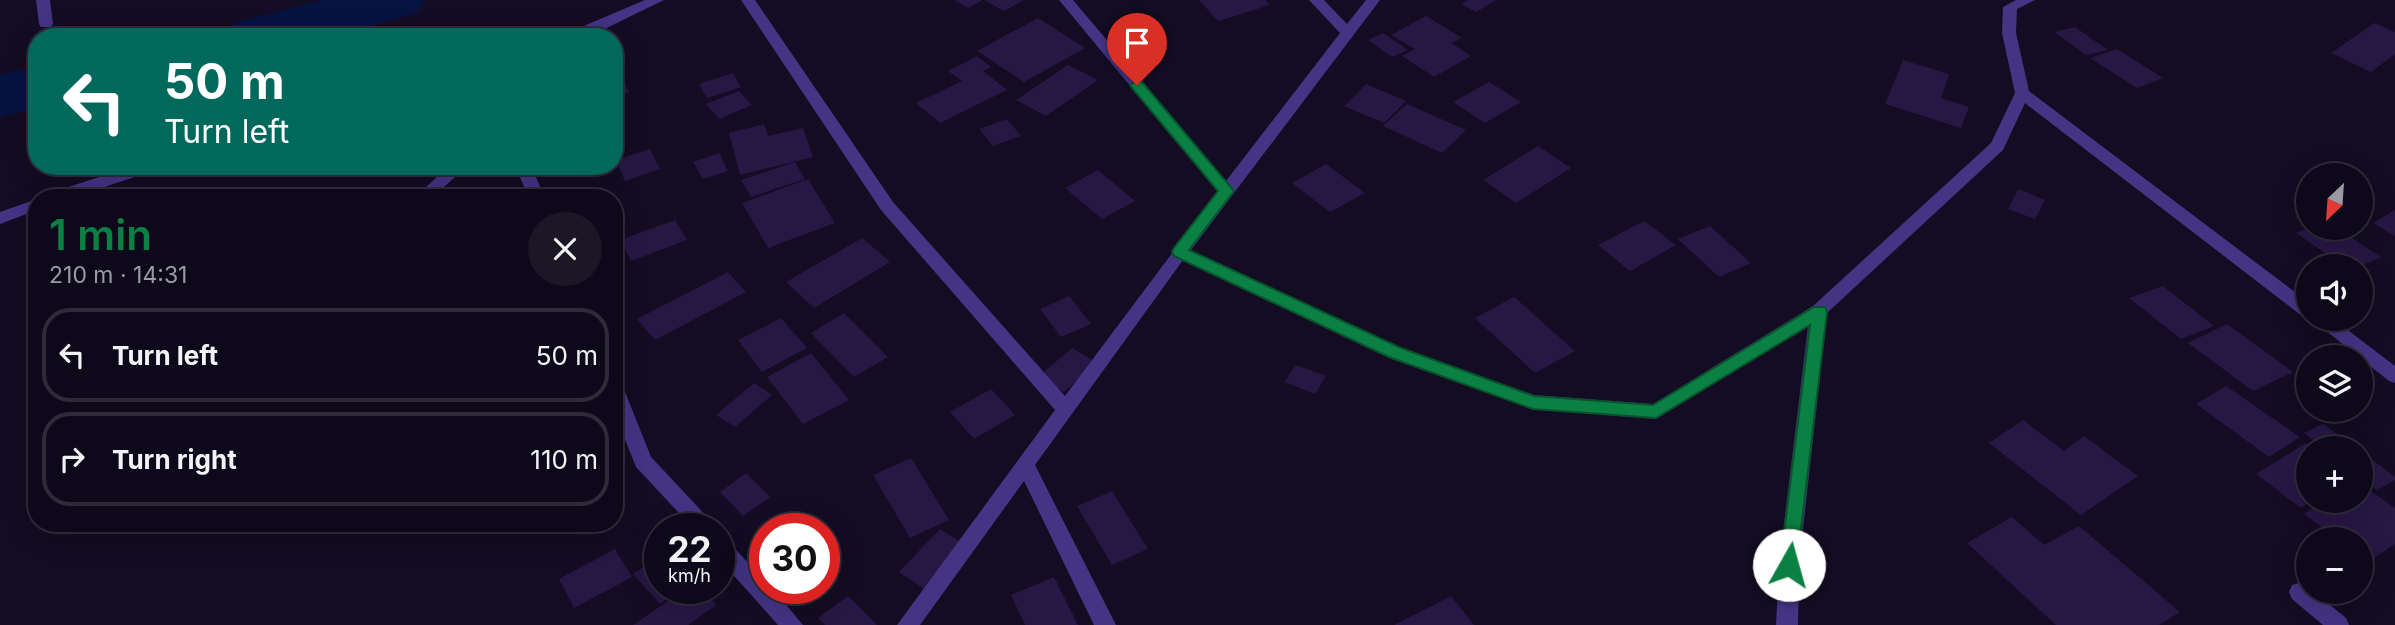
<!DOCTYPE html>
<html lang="en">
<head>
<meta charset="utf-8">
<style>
	body { margin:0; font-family:Inter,sans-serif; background:#1c1727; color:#f1f3f6; height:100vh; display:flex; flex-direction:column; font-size:26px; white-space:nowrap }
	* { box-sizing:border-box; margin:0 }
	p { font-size:23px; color:#9b9aa2 }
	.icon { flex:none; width:38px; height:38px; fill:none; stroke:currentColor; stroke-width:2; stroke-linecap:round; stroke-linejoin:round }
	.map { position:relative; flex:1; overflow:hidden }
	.drawer { position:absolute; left:28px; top:189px; width:595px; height:343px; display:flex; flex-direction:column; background:#0e091a; border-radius:28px; box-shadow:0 7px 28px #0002,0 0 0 2px #2e2a39 }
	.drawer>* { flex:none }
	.guide { position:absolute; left:28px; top:28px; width:595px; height:147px; border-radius:28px; box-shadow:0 7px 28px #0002,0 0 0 2px #2e2a39; background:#00695c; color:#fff; overflow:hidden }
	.needle { width:46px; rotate:205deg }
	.fabs { position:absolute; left:2296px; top:163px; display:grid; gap:14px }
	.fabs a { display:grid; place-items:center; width:77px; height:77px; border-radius:50%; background:#0e091a; box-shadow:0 7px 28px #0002,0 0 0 2px #2e2a39; font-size:35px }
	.speed { position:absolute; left:644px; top:513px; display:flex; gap:14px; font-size:35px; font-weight:700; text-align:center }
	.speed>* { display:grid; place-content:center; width:91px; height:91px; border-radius:50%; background:#0e091a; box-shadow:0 7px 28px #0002,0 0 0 2px #2e2a39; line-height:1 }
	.speed small { font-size:18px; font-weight:400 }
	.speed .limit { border:10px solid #d22; background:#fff; color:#111 }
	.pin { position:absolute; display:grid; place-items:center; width:60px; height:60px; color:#fff; margin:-72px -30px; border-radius:50% 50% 50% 0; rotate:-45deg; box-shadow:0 0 7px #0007 }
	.pin .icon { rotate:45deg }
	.me { position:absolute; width:77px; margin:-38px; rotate:7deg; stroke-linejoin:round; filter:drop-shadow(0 0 5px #0008) }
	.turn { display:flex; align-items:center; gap:24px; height:147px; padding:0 21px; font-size:32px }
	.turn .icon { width:91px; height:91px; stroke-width:2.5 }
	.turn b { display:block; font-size:49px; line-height:60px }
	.round { display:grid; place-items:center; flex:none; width:74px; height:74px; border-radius:37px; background:#1c1727 }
	.overview { display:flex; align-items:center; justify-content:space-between; height:119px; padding:0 21px }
	h1 { font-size:42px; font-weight:600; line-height:52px; color:#0b8043 }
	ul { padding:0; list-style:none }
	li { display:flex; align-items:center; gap:21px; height:94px; margin:0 14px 10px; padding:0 7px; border:4px solid #2e2a39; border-radius:28px }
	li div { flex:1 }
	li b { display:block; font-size:26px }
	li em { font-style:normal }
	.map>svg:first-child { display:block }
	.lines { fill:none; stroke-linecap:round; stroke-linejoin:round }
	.river { fill:#061341; fill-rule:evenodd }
	.building { fill:#271744 }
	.minor { fill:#433484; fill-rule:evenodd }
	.route { fill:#0b8043; stroke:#07532c; stroke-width:2 }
</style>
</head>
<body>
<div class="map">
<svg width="2395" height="625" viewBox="0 0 2395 625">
	<rect width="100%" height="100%" fill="#130c22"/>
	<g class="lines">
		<g class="river">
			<polygon points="322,0 426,0 417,13 331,37 225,37 234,23"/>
			<polygon points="37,66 37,108 0,117 0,75"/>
		</g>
	</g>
	<g class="building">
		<polygon points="954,0 983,0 968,8"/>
		<polygon points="984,0 1024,0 1004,11"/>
		<polygon points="1199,0 1265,0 1270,5 1218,21"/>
		<polygon points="1468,0 1496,0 1476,12 1461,4"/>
		<polygon points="1426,16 1462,38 1451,43 1471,56 1434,77 1402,56 1415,49 1391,35"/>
		<polygon points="1038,18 1085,48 1024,82 977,51"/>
		<polygon points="2374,23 2395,32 2395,54 2371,72 2331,53"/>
		<polygon points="2075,27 2108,50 2086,55 2054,32"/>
		<polygon points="1383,33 1408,50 1392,57 1368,40"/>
		<polygon points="2117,49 2163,78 2137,88 2090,58"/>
		<polygon points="977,56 991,67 983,71 1007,90 940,123 916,103 962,81 948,71"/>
		<polygon points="1903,60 1949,74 1941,98 1969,107 1961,128 1885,104"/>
		<polygon points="1068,65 1098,80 1046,116 1016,100"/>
		<polygon points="733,73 741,87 707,98 699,84"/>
		<polygon points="620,76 629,92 614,97 614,78"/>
		<polygon points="1489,82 1521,102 1485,123 1453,102"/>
		<polygon points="1366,84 1406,101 1384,123 1344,106"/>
		<polygon points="739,91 752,105 719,119 706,104"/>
		<polygon points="1407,104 1466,130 1442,153 1383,126"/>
		<polygon points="1007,119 1021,136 993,146 979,129"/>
		<polygon points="764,124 768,136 803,128 813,157 740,175 729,133"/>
		<polygon points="1538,146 1571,168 1516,203 1483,180"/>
		<polygon points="650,149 660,169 625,181 616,160"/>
		<polygon points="719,153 728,171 703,179 693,162"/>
		<polygon points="795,162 805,179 751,197 741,180"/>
		<polygon points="1326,164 1365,193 1330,212 1292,183"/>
		<polygon points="1098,170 1135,201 1102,219 1065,188"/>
		<polygon points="808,179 835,223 768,248 742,203"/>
		<polygon points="2018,189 2045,200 2035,219 2008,209"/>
		<polygon points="2395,210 2395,236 2373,223"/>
		<polygon points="675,220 687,240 631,261 620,240"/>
		<polygon points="1644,221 1676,245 1630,271 1598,245"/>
		<polygon points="1710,226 1751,263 1719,277 1678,239"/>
		<polygon points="2309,228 2336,228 2381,257 2360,266 2344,266 2296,233"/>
		<polygon points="862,238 890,262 814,308 786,282"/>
		<polygon points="728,272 746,292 655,340 637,319"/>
		<polygon points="2163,286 2214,326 2181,339 2129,298"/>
		<polygon points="1069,296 1091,324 1061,337 1040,309"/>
		<polygon points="1514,297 1575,351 1535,373 1475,318"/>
		<polygon points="844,313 888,357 854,377 811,333"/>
		<polygon points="781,318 807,348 762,372 738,340"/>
		<polygon points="2227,324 2293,372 2253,391 2188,343"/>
		<polygon points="1072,348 1097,363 1064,392 1039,376"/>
		<polygon points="811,353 849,400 803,424 767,377"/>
		<polygon points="1296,365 1326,376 1315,394 1284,382"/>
		<polygon points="754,383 772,395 735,427 716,415"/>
		<polygon points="2226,386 2300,437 2269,457 2196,404"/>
		<polygon points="991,389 1015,415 974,439 950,412"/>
		<polygon points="2023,420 2064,451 2084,436 2138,476 2081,515 1989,443"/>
		<polygon points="2323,424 2356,448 2323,448 2304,433"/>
		<polygon points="2306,443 2313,448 2308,448 2308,500 2312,500 2301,508 2256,474"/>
		<polygon points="2361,451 2395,477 2395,480 2377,490 2361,477"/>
		<polygon points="911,458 949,520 910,538 873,475"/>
		<polygon points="746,473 770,497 743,516 720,492"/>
		<polygon points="2361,484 2395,508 2395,544 2368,562 2361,556 2361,539 2337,539 2304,514 2324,500 2361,500"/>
		<polygon points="1112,491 1148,549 1112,565 1077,506"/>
		<polygon points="2012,517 2044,545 2079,526 2180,612 2159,625 2056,625 1967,543"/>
		<polygon points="940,529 966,545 924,589 899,572"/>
		<polygon points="615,549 632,577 574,608 559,579"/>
		<polygon points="660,556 660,588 681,588 660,604 633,574"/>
		<polygon points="1054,577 1078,625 1025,625 1011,595"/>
		<polygon points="687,588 702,588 716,605 688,625 633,625"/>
		<polygon points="848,596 877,625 825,625 818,618"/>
		<polygon points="1451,596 1474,625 1394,625"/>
	</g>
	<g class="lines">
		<g class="minor">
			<polygon points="36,0 50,0 53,24 51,27 41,27 39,24"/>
			<polygon points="645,0 664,0 588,37 572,37 586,25"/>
			<polygon points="741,0 755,0 893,202 1065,396 1218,192 1059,0 1073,0 1226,181 1340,33 1309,0 1324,0 1347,24 1366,0 1380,0 1191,250 1401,348 1534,395 1653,404 1813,306 1991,143 2015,93 2002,33 2003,7 2016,0 2035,0 2017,9 2016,33 2029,91 2308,302 2308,317 2302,316 2025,103 2003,150 1827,313 1799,565 1798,625 1776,625 1779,565 1808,326 1656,419 1533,409 1389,358 1183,260 1035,465 1116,625 1094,625 1024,481 920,625 897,625 1055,410 881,210"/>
			<polygon points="133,166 158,166 156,170 71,198 45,198 47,194"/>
			<polygon points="449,166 467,166 432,198 414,198"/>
			<polygon points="515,166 531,166 545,198 529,198"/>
			<polygon points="37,199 37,210 0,224 0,212"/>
			<polygon points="2310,318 2332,318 2395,366 2395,383 2389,381"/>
			<polygon points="614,380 621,382 651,457 712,522 715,528 693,528 636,467 614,412"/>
			<polygon points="719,536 726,539 765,581 765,588 772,588 803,625 778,625 719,559"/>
			<polygon points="2299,583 2306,585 2308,592 2314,592 2346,618 2349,625 2323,625 2292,599 2289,592 2292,585"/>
		</g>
	</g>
	<polygon class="route" points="1137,81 1142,82 1234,191 1189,250 1401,348 1534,396 1653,405 1814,307 1825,307 1827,312 1796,571 1789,573 1782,571 1780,565 1810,325 1656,418 1533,409 1389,357 1174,256 1172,252 1174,248 1218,191 1132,88 1130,85"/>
</svg>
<div class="fabs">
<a><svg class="needle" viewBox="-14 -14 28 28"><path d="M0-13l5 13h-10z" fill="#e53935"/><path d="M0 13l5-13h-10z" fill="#9b9aa2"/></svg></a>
<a><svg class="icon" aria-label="sound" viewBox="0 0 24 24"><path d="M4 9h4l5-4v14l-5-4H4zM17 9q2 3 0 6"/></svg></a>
<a><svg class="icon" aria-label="layers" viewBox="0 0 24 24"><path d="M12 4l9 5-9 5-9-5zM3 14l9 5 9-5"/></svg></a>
<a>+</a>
<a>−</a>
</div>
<div class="speed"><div>22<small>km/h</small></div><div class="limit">30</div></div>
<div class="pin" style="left:1137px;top:85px;background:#d93025"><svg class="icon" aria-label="arrive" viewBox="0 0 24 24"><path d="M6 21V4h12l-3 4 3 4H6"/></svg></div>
<svg class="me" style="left:1789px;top:565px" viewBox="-20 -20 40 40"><circle r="19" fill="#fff"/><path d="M0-13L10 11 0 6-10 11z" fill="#0b8043"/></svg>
<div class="guide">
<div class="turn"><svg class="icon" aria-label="left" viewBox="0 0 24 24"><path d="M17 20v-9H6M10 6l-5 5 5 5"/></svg><div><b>50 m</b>Turn left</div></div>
</div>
<section class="drawer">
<div class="overview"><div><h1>1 min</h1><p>210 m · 14:31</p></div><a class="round"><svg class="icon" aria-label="close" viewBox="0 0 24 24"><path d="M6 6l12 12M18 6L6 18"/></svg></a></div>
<ul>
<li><svg class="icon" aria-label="left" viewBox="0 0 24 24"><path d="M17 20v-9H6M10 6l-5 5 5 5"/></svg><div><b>Turn left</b></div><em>50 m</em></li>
<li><svg class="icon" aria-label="right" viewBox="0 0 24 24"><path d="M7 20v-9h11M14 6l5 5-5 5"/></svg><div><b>Turn right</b></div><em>110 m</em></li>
</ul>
</section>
</div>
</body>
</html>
